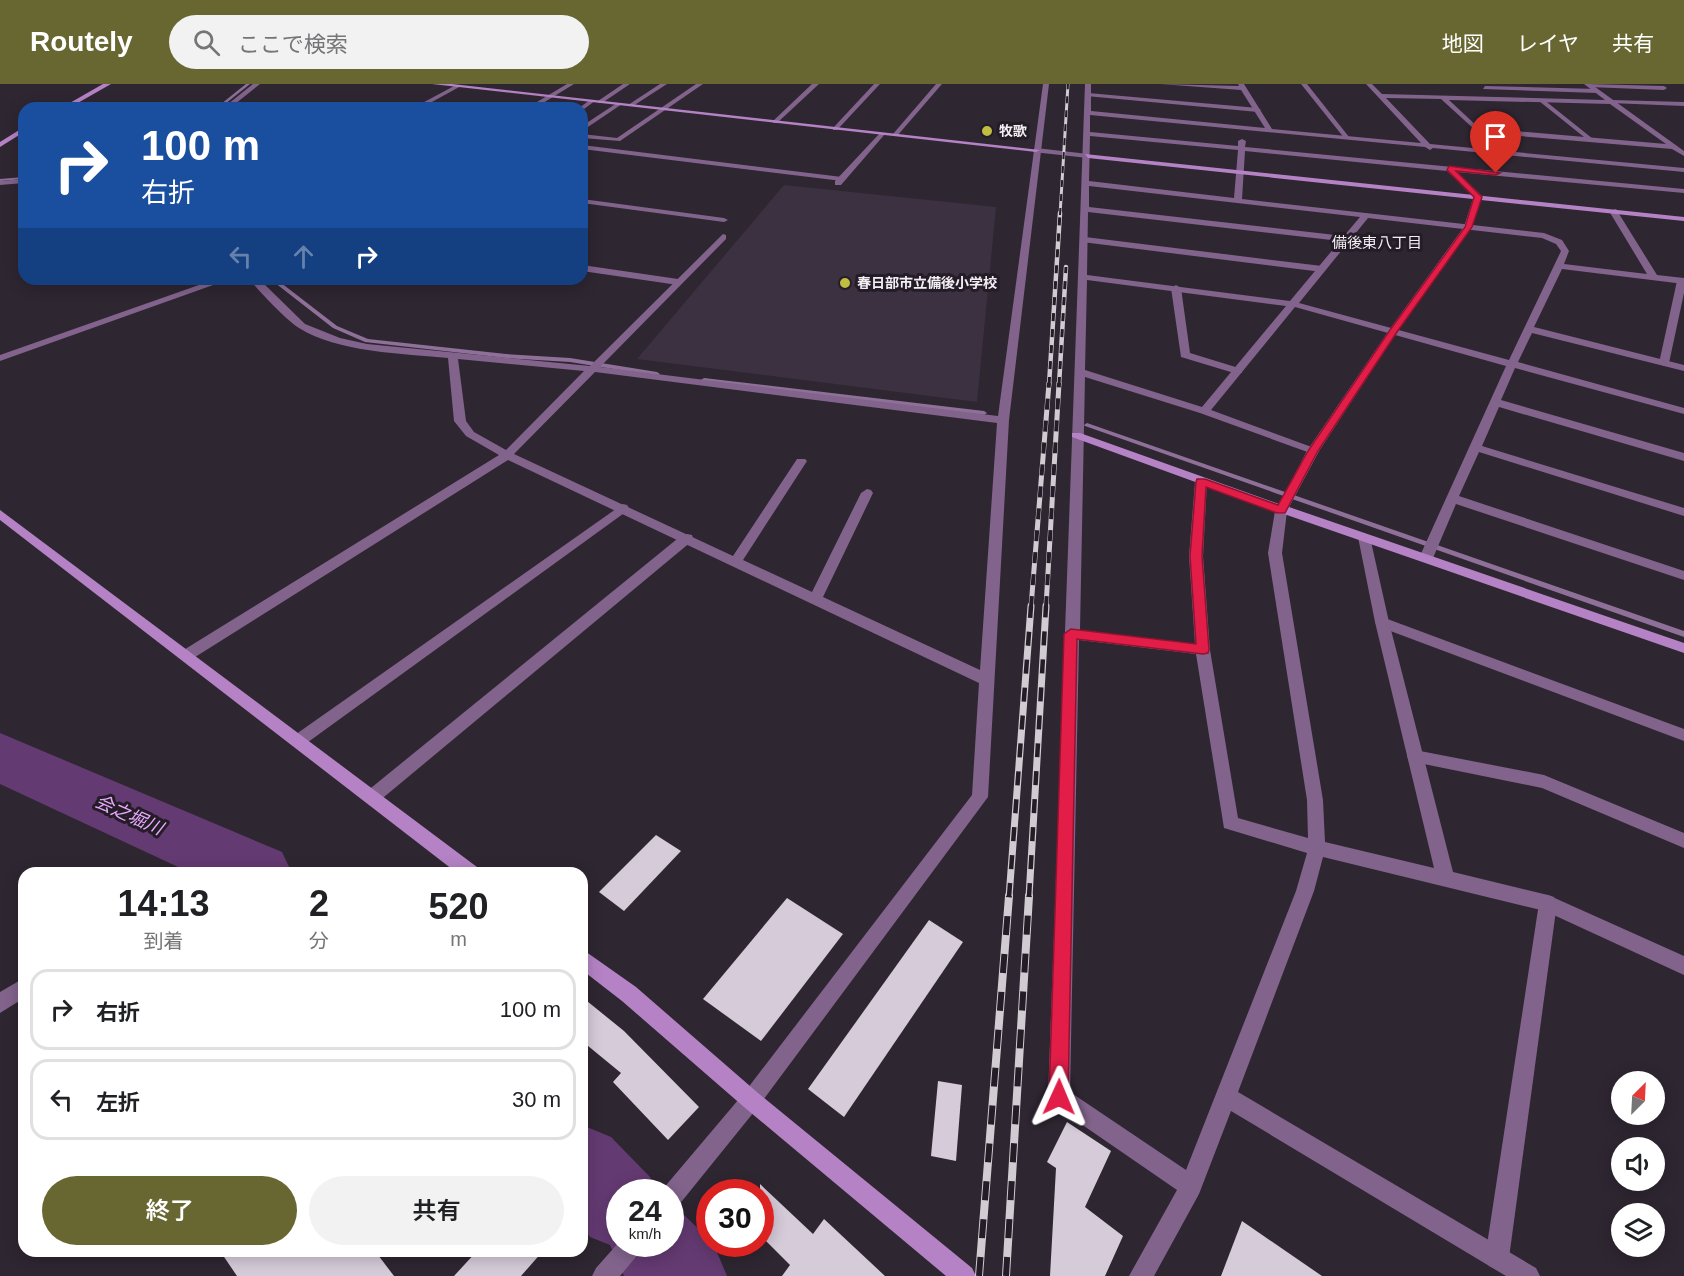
<!DOCTYPE html>
<html lang="ja">
<head>
<meta charset="utf-8">
<style>
	body { margin:0; font-family:Helvetica,"Noto Sans JP",sans-serif; background:#f2f2f2; color:#202124; height:100vh; display:flex; flex-direction:column; font-size:22px; white-space:nowrap }
	* { box-sizing:border-box; margin:0 }
	p { font-size:20px; color:#757577 }
	.icon { flex:none; width:33px; height:33px; fill:none; stroke:currentColor; stroke-width:2; stroke-linecap:round; stroke-linejoin:round }
	.map { position:relative; flex:1; overflow:hidden }
	.drawer { position:absolute; left:18px; top:783px; width:570px; height:390px; display:flex; flex-direction:column; background:#fff; border-radius:18px; box-shadow:0 3px 15px #0003 }
	.drawer>* { flex:none }
	.guide { position:absolute; left:18px; top:18px; width:570px; height:183px; border-radius:18px; box-shadow:0 3px 15px #0003; background:#1a4fa0; color:#fff; overflow:hidden }
	.needle { width:39px; rotate:24deg }
	.controls { position:absolute; left:1611px; top:987px; display:grid; gap:12px }
	.controls a { display:grid; place-items:center; width:54px; height:54px; border-radius:50%; background:#fff; box-shadow:0 3px 15px #0003; font-size:30px }
	.speed { position:absolute; left:606px; top:1095px; display:flex; gap:12px; font-size:30px; font-weight:700; text-align:center }
	.speed>* { display:grid; place-content:center; width:78px; height:78px; border-radius:50%; background:#fff; box-shadow:0 3px 15px #0003; line-height:1 }
	.speed small { font-size:15px; font-weight:400 }
	.speed .limit { border:9px solid #d22; background:#fff; color:#111 }
	.pin { position:absolute; display:grid; place-items:center; width:51px; height:51px; color:#fff; margin:-62px -26px; border-radius:50% 50% 50% 0; rotate:-45deg; box-shadow:0 0 6px #0007 }
	.pin .icon { rotate:45deg }
	.me { position:absolute; width:66px; margin:-33px; rotate:1deg; stroke-linejoin:round; filter:drop-shadow(0 0 4px #0008) }
	.turn { display:flex; align-items:center; gap:21px; height:126px; padding:0 24px; font-size:27px }
	.turn .icon { width:78px; height:78px; stroke-width:2.5 }
	.turn b { display:block; font-size:42px; line-height:51px }
	.lanes { display:flex; align-items:center; height:57px; padding:0 24px; background:#0003; justify-content:center; gap:30px; direction:ltr }
	.lanes .off { opacity:.35 }
	.eta { display:flex; justify-content:space-evenly; align-items:center; height:102px; text-align:center }
	.eta b { font-size:36px; font-weight:600; line-height:42px }
	.button { display:flex; gap:12px; margin-top:auto; padding:12px 24px }
	.button a { flex:1; height:69px; border-radius:36px; background:#686731; color:#fff; font-size:24px; font-weight:600; line-height:69px; text-align:center }
	.button a+a { background:#f2f2f2; color:#202124 }
	ul { padding:0; list-style:none }
	li { display:flex; align-items:center; gap:18px; height:81px; margin:0 12px 9px; padding:0 12px; border:3px solid #e0e0e0; border-radius:18px }
	li div { flex:1 }
	li b { display:block; font-size:22px }
	li em { font-style:normal }
	header { display:flex; align-items:center; gap:36px; box-sizing:border-box; height:84px; padding:0 30px; background:#686731; color:#fff }
	header strong { font-size:28px }
	nav { display:flex; gap:33px; margin-inline-start:auto; font-size:21px }
	.search { width:420px; height:54px; background:#f2f2f2; display:flex; align-items:center; gap:15px; box-sizing:border-box; padding:0 21px; border-radius:33px; color:#757577; font-size:22px }
	.map>svg:first-child { display:block }
	.built { fill:#3c3140 }
	.lines { fill:none; stroke-linecap:round; stroke-linejoin:round }
	.stream { fill:#8f7099; fill-rule:evenodd }
	.river { fill:#643a72; fill-rule:evenodd }
	.building { fill:#d6cbd9 }
	.lane { fill:#82638c; fill-rule:evenodd }
	.street { fill:#82638c; fill-rule:evenodd }
	.secondary { fill:#b583c5; fill-rule:evenodd }
	.rail-far4-casing { stroke:#d1cbd2; stroke-width:3 }
	.rail-far3-casing { stroke:#d1cbd2; stroke-width:4.5 }
	.rail-far2-casing { stroke:#d1cbd2; stroke-width:5 }
	.rail-far1-casing { stroke:#d1cbd2; stroke-width:7 }
	.rail-casing { stroke:#d1cbd2; stroke-width:8 }
	.rail-far4 { stroke:#241d27; stroke-width:2; stroke-dasharray:7; stroke-linecap:butt }
	.rail-far3 { stroke:#241d27; stroke-width:3; stroke-dasharray:8; stroke-linecap:butt }
	.rail-far2 { stroke:#241d27; stroke-width:4; stroke-dasharray:11; stroke-linecap:butt }
	.rail-far1 { stroke:#241d27; stroke-width:4.5; stroke-dasharray:14; stroke-linecap:butt }
	.rail { stroke:#241d27; stroke-width:6; stroke-dasharray:19; stroke-linecap:butt }
	.route { fill:#e11d48; stroke:#92132f; stroke-width:1.5 }
	.poi-dot { fill:#c1bd40; stroke:#241d27; stroke-width:2 }
	.labels { text-anchor:middle; stroke-width:6; stroke-linejoin:round; paint-order:stroke }
	.far-poi-label { font-size:14px; font-weight:bold; fill:#f3edf4; stroke:#241d27; text-anchor:start }
	.far-neighbourhood-label { font-size:15px; fill:#f3edf4; stroke:#241d27 }
	.water-label { font-size:18px; font-style:italic; fill:#e8a9fc; stroke:#241d27 }
</style>
</head>
<body>
<header>
<strong>Routely</strong>
<div class="search"><svg class="icon" aria-label="search" viewBox="0 0 24 24"><circle cx="10" cy="10" r="6"/><path d="M15 15l6 6"/></svg>ここで検索</div>
<nav><a>地図</a><a>レイヤ</a><a>共有</a></nav>
</header>
<div class="map">
<svg width="1684" height="1192" viewBox="0 0 1684 1192">
	<rect width="100%" height="100%" fill="#2e2631"/>
	<polygon class="built" points="784,101 996,123 977,318 637,275"/>
	<g class="lines">
		<g class="stream">
			<polygon points="246,0 250,0 220,24 216,24"/>
			<polygon points="24,93 24,95 0,97 0,95"/>
			<polygon points="270,195 276,195 337,242 368,255 506,270 570,274 657,288 660,290 657,292 570,278 506,274 365,258 333,244"/>
			<polygon points="704,294 984,327 987,329 984,331 702,297 701,296"/>
			<polygon points="1087,339 1684,547 1684,553 1085,342 1084,341"/>
		</g>
		<g class="river">
			<polygon points="0,649 282,768 292,789 191,789 0,700"/>
			<polygon points="582,1041 611,1053 650,1093 656,1108 620,1108 620,1160 670,1160 670,1124 683,1130 710,1156 710,1160 714,1161 727,1192 624,1192 610,1161 590,1153 582,1143"/>
		</g>
	</g>
	<g class="building">
		<polygon points="656,751 681,767 624,827 599,808"/>
		<polygon points="787,814 843,850 761,957 703,915"/>
		<polygon points="929,836 963,858 844,1033 808,1005"/>
		<polygon points="582,913 624,947 699,1023 668,1056 613,998 621,989 582,957"/>
		<polygon points="938,997 962,1001 956,1077 931,1072"/>
		<polygon points="1067,1038 1111,1067 1085,1123 1123,1152 1105,1192 1050,1192 1056,1084 1047,1078"/>
		<polygon points="760,1100 813,1150 824,1135 885,1192 782,1192 790,1181 760,1151"/>
		<polygon points="1242,1137 1322,1192 1221,1192"/>
		<polygon points="220,1167 375,1167 394,1192 237,1192"/>
		<polygon points="477,1167 543,1167 521,1192 454,1192"/>
	</g>
	<g class="lines">
		<g class="lane">
			<polygon points="623,0 630,0 602,19 598,19 598,17"/>
			<polygon points="660,0 667,0 633,22 628,21"/>
			<polygon points="696,0 703,0 620,57 582,54 582,50 617,54"/>
			<polygon points="1301,0 1307,0 1349,53 1349,55 1345,55"/>
			<polygon points="1587,0 1664,2 1667,4 1664,6 1589,3"/>
			<polygon points="1485,2 1597,5 1600,7 1597,9 1483,5"/>
			<polygon points="1088,9 1258,24 1261,26 1258,28 1086,12"/>
			<polygon points="1539,15 1543,15 1593,55 1593,57 1589,57 1539,17"/>
			<polygon points="590,16 595,17 584,25 579,24"/>
			<polygon points="1612,16 1684,18 1684,22 1610,19"/>
			<polygon points="617,19 622,20 582,47 582,42"/>
			<polygon points="582,61 842,93 846,95 842,97 582,65"/>
			<polygon points="1036,64 1088,70 1092,72 1088,74 1033,68"/>
			<polygon points="1085,153 1322,182 1326,185 1322,188 1082,158 1081,156"/>
			<polygon points="582,181 678,195 683,198 678,201 582,187"/>
			<polygon points="1682,194 1684,195 1684,209 1669,279 1664,282 1659,279 1677,197"/>
			<polygon points="1176,201 1181,204 1190,269 1242,285 1242,289 1234,289 1181,273 1171,204"/>
			<polygon points="623,420 627,421 629,424 627,427 304,661 298,663 292,661 290,657 292,653"/>
			<polygon points="687,450 692,451 693,454 692,457 378,718 372,720 366,718 364,713 366,708 682,451"/>
			<polygon points="1382,533 1684,645 1684,657 1377,542 1375,538 1377,534"/>
			<polygon points="1415,666 1544,691 1684,749 1684,764 1542,704 1409,677 1407,672 1409,667"/>
			<polygon points="1548,811 1554,813 1557,819 1509,1174 1505,1182 1497,1186 1489,1182 1485,1174 1539,819 1542,813"/>
		</g>
		<g class="street">
			<polygon points="253,0 260,0 230,24 223,24"/>
			<polygon points="567,0 574,0 535,24 527,24"/>
			<polygon points="812,0 819,0 777,39 773,39 773,37"/>
			<polygon points="874,0 880,0 837,46 833,46 833,44"/>
			<polygon points="936,0 942,0 897,52 893,52 893,50"/>
			<path d="M1043,0H1049L1009,336L988,713L758,1023L678,1122L670,1125V1108H661L662,1106L744,1009L972,711L979,599L508,376L192,575H182L180,571L182,567L499,371L466,352L454,337L448,274C405,270 336,268 299,244C286,236 260,208 249,195H259L305,240L340,254L367,260L590,282L723,150L726,151V155L600,283L998,332ZM458,275L584,287L506,366L474,348L466,337ZM595,288L997,339L980,586L823,513L873,409L871,406L867,405L861,409L812,508L743,476L807,377L805,375H797L733,472L514,370Z"/>
			<path d="M1085,0H1091V27L1265,44L1241,6L1160,0L1239,2L1238,0H1244L1272,45L1421,59L1366,0H1372L1382,10L1605,16L1584,0H1591L1684,67V72L1672,65L1484,49L1489,53L1485,55L1441,15L1386,14L1430,60L1684,84V88L1433,64L1430,66L1425,63L1090,31V48L1238,62V57L1242,55L1246,57L1245,63L1684,105V109L1457,88L1481,111L1482,113L1478,115L1447,87L1245,67L1242,115L1544,149L1562,156L1569,167L1564,180L1647,190L1609,127L1616,125L1657,191L1684,194V200L1562,185L1534,243L1684,281V287L1532,249L1518,278L1684,324V330L1515,284L1501,316L1684,369V377L1499,323L1482,362L1684,424V432L1479,368L1459,412L1684,487V496L1456,420L1433,474L1426,478L1421,477L1419,474L1506,282L1295,223L1211,326L1317,365L1319,367L1313,370L1200,329L1085,293L1080,546L1195,560L1189,472L1195,398L1201,394L1205,395L1207,398L1203,472L1210,566L1238,734L1308,754L1307,716L1268,469L1275,427L1281,423L1287,427L1282,469L1323,716L1325,758L1434,784L1375,538L1358,453L1364,449L1370,453L1389,538L1453,788L1548,811L1684,872V891L1545,827L1323,773L1314,807L1238,1008L1536,1184L1540,1192H1506L1231,1027L1199,1110L1154,1192H1129L1177,1106L1052,1020L1048,1013ZM1449,16L1610,20L1666,60L1479,44ZM1090,52L1238,66L1234,114L1089,97ZM1089,102L1360,133L1344,152L1089,123ZM1088,128L1340,157L1290,217L1087,191ZM1368,134L1542,154L1556,160L1561,167L1509,276L1299,219ZM1087,196L1286,222L1202,323L1085,286ZM1079,556L1196,570L1224,744L1307,769L1296,807L1186,1086L1070,1008Z"/>
			<polygon points="456,1 461,2 421,24 413,24"/>
			<polygon points="880,49 885,50 841,101 835,101 835,97"/>
			<polygon points="24,95 24,99 0,101 0,97"/>
			<polygon points="582,115 724,134 728,136 724,138 582,119"/>
			<polygon points="216,195 230,195 0,277 0,271"/>
			<polygon points="24,894 24,914 0,929 0,908"/>
			<polygon points="620,1157 620,1160 644,1160 640,1168 620,1192 592,1192 596,1184"/>
		</g>
		<g class="secondary">
			<polygon points="103,0 111,0 69,24 61,24"/>
			<polygon points="432,0 452,0 1040,66 1036,68"/>
			<polygon points="24,43 24,48 0,63 0,58"/>
			<polygon points="1085,70 1684,133 1684,137 1481,116 1472,143 1397,248 1319,367 1289,423 1684,559 1684,569 1284,430 1277,430 1275,427 1072,353 1072,349 1080,349 1279,420 1307,367 1390,245 1464,143 1473,115 1088,74"/>
			<polygon points="0,426 477,783 480,789 457,789 0,436"/>
			<polygon points="582,865 636,903 758,1009 972,1184 976,1192 946,1192 744,1023 622,917 582,886"/>
		</g>
		<g class="rail-far4-casing">
			<polyline id="rail-far4" points="1060,131 1068,0"/>
		</g>
		<g class="rail-far3-casing">
			<g id="rail-far3">
				<polyline points="1049,301 1060,129"/>
				<polyline points="1059,301 1066,183"/>
			</g>
		</g>
		<g class="rail-far2-casing">
			<g id="rail-far2">
				<polyline points="1031,523 1049,299"/>
				<polyline points="1046,523 1059,299"/>
			</g>
		</g>
		<g class="rail-far1-casing">
			<g id="rail-far1">
				<polyline points="1009,813 1031,522"/>
				<polyline points="1029,813 1046,522"/>
			</g>
		</g>
		<g class="rail-casing">
			<g id="rail">
				<polyline points="979,1192 1009,812"/>
				<polyline points="1006,1192 1029,812"/>
			</g>
		</g>
		<use href="#rail-far4" class="rail-far4"/>
		<use href="#rail-far3" class="rail-far3"/>
		<use href="#rail-far2" class="rail-far2"/>
		<use href="#rail-far1" class="rail-far1"/>
		<use href="#rail" class="rail"/>
	</g>
	<polygon class="route" points="1449,82 1500,89 1496,91 1456,87 1482,113 1472,143 1397,248 1318,367 1285,429 1277,429 1206,403 1202,472 1209,566 1208,569 1203,570 1077,555 1068,1013 1066,1020 1059,1023 1052,1020 1049,1013 1064,550 1071,545 1196,560 1190,472 1196,398 1197,395 1205,395 1278,421 1308,367 1390,246 1465,143 1474,113 1447,86"/>
	<g class="poi-dot">
		<circle cx="987" cy="47" r="6"/>
		<circle cx="845" cy="199" r="6"/>
	</g>
	<g class="labels">
		<g class="far-poi-label">
			<text x="999" y="52">牧歌</text>
			<text x="857" y="204">春日部市立備後小学校</text>
		</g>
		<g class="far-neighbourhood-label">
			<text x="1377" y="164">備後東八丁目</text>
		</g>
		<g class="water-label">
			<text transform="translate(129 731) rotate(24)" y="6">会之堀川</text>
		</g>
	</g>
</svg>
<div class="controls">
<a><svg class="needle" viewBox="-14 -14 28 28"><path d="M0-13l5 13h-10z" fill="#e53935"/><path d="M0 13l5-13h-10z" fill="#757577"/></svg></a>
<a><svg class="icon" aria-label="sound" viewBox="0 0 24 24"><path d="M4 9h4l5-4v14l-5-4H4zM17 9q2 3 0 6"/></svg></a>
<a><svg class="icon" aria-label="layers" viewBox="0 0 24 24"><path d="M12 4l9 5-9 5-9-5zM3 14l9 5 9-5"/></svg></a>
</div>
<div class="speed"><div>24<small>km/h</small></div><div class="limit">30</div></div>
<div class="pin" style="left:1496px;top:89px;background:#d93025"><svg class="icon" aria-label="arrive" viewBox="0 0 24 24"><path d="M6 21V4h12l-3 4 3 4H6"/></svg></div>
<svg class="me" style="left:1059px;top:1013px" viewBox="-20 -20 40 40"><path d="M0-17L14 15 0 8-14 15z" fill="#e11d48" stroke="#fff" stroke-width="4"/></svg>
<div class="guide">
<div class="turn"><svg class="icon" aria-label="right" viewBox="0 0 24 24"><path d="M7 20v-9h11M14 6l5 5-5 5"/></svg><div><b>100 m</b>右折</div></div>
<div class="lanes"><svg class="icon off" aria-label="left" viewBox="0 0 24 24"><path d="M17 20v-9H6M10 6l-5 5 5 5"/></svg><svg class="icon off" aria-label="ahead" viewBox="0 0 24 24"><path d="M12 20V5M6 11l6-6 6 6"/></svg><svg class="icon" aria-label="right" viewBox="0 0 24 24"><path d="M7 20v-9h11M14 6l5 5-5 5"/></svg></div>
</div>
<section class="drawer">
<div class="eta">
<div><b>14:13</b><p>到着</p></div>
<div><b>2</b><p>分</p></div>
<div><b>520</b><p>m</p></div>
</div>
<ul>
<li><svg class="icon" aria-label="right" viewBox="0 0 24 24"><path d="M7 20v-9h11M14 6l5 5-5 5"/></svg><div><b>右折</b></div><em>100 m</em></li>
<li><svg class="icon" aria-label="left" viewBox="0 0 24 24"><path d="M17 20v-9H6M10 6l-5 5 5 5"/></svg><div><b>左折</b></div><em>30 m</em></li>
</ul>
<div class="button"><a>終了</a><a>共有</a></div>
</section>
</div>
</body>
</html>
